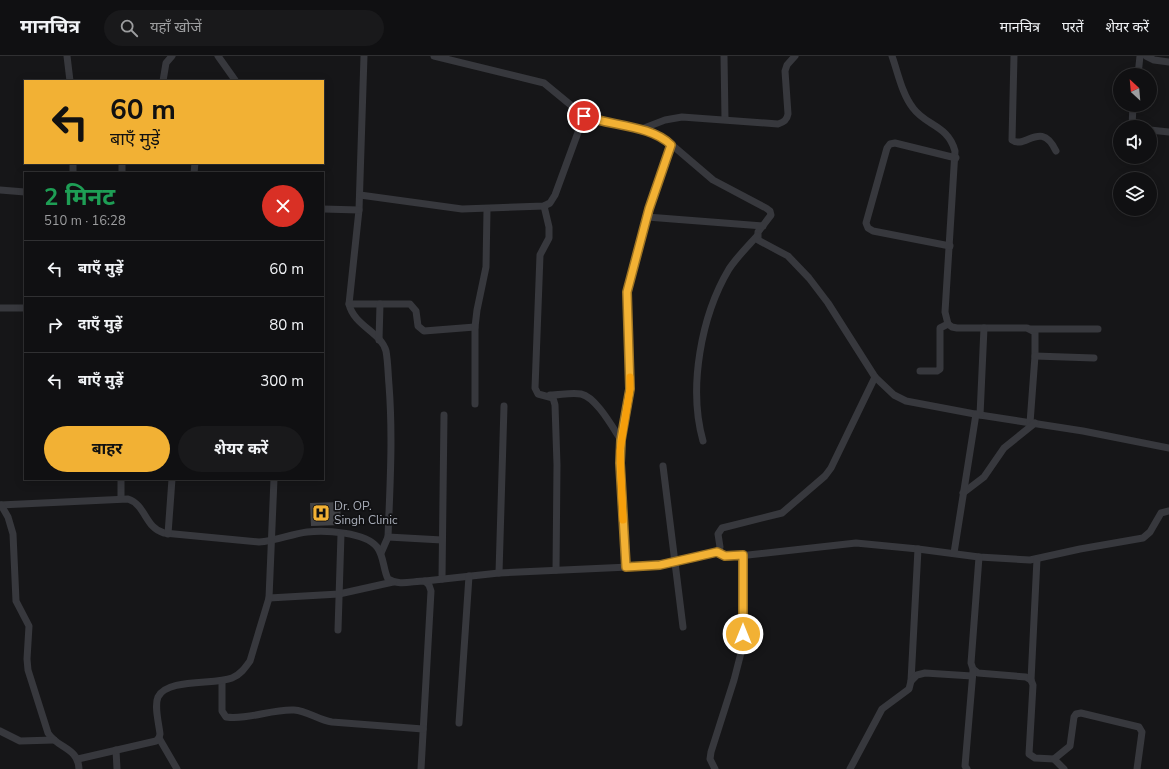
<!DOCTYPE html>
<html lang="hi">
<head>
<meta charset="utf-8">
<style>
	body { margin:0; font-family:"Nunito Sans","Noto Sans Devanagari",sans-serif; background:#19191b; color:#f1f3f6; height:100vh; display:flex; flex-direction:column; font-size:15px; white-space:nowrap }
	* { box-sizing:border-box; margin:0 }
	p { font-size:13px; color:#9c9d9f }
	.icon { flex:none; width:22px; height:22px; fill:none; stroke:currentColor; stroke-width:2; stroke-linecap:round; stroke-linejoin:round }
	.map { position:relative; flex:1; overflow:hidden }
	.details { position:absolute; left:24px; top:116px; width:300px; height:308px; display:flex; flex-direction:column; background:#101012; border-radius:0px; box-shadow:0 2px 10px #0003,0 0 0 1px #303032 }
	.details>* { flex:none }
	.hud { position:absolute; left:24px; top:24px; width:300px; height:84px; border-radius:0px; box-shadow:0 2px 10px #0003,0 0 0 1px #303032; background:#f2b134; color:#111; overflow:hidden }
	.needle { width:26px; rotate:334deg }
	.tools { position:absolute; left:1113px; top:12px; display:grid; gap:8px }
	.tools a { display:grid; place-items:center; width:44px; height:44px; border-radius:50%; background:#101012; box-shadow:0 2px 10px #0003,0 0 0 1px #303032; font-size:20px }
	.pin { position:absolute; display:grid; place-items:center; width:34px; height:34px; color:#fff; margin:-17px; border:2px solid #fff; border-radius:50%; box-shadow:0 1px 4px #0007 }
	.me { position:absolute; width:44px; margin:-22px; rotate:0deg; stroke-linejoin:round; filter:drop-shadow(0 0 3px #0008) }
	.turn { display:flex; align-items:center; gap:14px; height:84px; padding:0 20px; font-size:18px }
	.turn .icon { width:52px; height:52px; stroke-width:2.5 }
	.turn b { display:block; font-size:28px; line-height:34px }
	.round { display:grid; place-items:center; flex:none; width:42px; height:42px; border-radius:21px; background:#19191b }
	.headline { display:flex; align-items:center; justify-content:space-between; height:68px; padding:0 20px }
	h1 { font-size:24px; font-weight:700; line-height:30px; color:#1e9e55 }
	.primary-button { display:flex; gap:8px; margin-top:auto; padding:8px 20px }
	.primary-button a { flex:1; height:46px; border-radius:24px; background:#f2b134; color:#111; font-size:16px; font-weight:700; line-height:46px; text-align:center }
	.primary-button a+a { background:#19191b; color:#f1f3f6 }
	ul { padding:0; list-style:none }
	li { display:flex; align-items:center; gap:12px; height:56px; padding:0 20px; border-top:1px solid #303032 }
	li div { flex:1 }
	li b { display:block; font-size:15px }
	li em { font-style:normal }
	header { display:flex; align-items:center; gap:24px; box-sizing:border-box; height:56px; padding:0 20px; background:#101012; border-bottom:1px solid #303032 }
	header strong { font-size:19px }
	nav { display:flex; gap:22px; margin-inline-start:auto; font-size:14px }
	.search { width:280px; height:36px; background:#19191b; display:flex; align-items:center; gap:10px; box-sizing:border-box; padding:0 14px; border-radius:22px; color:#9c9d9f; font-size:15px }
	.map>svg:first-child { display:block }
	.building { fill:#404145 }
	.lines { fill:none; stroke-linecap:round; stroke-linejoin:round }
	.street { stroke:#37383d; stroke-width:7 }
	.route-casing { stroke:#9d7322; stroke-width:10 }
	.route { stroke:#f2b134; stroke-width:7 }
	.slow { stroke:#f59e0b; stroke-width:7 }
	.labels { text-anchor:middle; stroke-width:3.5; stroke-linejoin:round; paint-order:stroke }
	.poi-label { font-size:12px; fill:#a8adb8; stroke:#111113; text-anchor:start }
</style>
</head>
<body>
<header>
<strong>मानचित्र</strong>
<div class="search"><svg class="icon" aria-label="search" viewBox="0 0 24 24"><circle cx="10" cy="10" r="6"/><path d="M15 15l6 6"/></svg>यहाँ खोजें</div>
<nav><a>मानचित्र</a><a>परतें</a><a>शेयर करें</a></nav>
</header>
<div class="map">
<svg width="1169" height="713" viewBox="0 0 1169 713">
	<rect width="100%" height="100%" fill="#161618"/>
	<polygon class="building" points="340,446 341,469 311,470 310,447"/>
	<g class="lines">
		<g class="street">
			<polyline points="67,0 70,25"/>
			<polyline points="218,0 235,24"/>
			<path d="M364,0L359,154L349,248C354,270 381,276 386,295C388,306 388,318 389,329C393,380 390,430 388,481L381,497"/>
			<polyline points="434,0 544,27 584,60 657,78 665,83 713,124 766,152 770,155 771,159 758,176 758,184 788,200 809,222 828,247 875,321 894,339 906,345 980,359 1083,375 1169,392"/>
			<polyline points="724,0 725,63"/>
			<path d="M892,0C898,17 902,38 913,52C926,70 948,69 955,95L945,256L948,268L952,271L957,272H1027L1035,276V300L1030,367"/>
			<path d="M1014,0L1012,84C1025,94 1041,63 1056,95"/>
			<polyline points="1146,0 1154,4 1169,6"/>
			<polyline points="1138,19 1140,0"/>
			<polyline points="163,25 166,7 172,0"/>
			<polyline points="1132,71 1133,49"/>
			<path d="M639,74L665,64L682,61L778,68C784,66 787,64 788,58L785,15L787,9L795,0"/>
			<polyline points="1150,74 1169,76"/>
			<polyline points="73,107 73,117"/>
			<polyline points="122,107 122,117"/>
			<polyline points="194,117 195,107"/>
			<polyline points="0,134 25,136"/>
			<polyline points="360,139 462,153 544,150 550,147 555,139 584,60"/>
			<polyline points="544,150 549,171 549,182 540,199 535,332 538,338 553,342 555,349 557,409 556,514"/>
			<polyline points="323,153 359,154"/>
			<polyline points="647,161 763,170"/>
			<polyline points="950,190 873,175 868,172 866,167 887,92 890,88 895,87 956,102"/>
			<polyline points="349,248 410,248 416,255 418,270 424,275 475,271"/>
			<polyline points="0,252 25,252"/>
			<polyline points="1031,273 1098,273"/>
			<polyline points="379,284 380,248"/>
			<polyline points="1035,300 1094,302"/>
			<polyline points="920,315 937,315 940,313 940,272 948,268"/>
			<path d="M550,339C560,339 572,336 581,338C596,341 613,372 621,384"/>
			<polyline points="475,348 475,271 477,254 486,211 487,154"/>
			<polyline points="980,359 984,272"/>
			<path d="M703,385C688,332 701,260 729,213C737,201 747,191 757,180"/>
			<polyline points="663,410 683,571"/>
			<polyline points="121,423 121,442"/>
			<polyline points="963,437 984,421 1004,392 1035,367"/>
			<path d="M0,449L128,443C146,449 145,472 164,477L259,486C276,485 291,478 307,476C325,474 365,476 377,491C384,500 383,513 388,523C399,530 412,525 425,525L429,529L431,535L421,713"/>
			<path d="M1,449L8,461L13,478L16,545L29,570L27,603L28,614L48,677C58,693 78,691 79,713"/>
			<polyline points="168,478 172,423"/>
			<polyline points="388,481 442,484"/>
			<polyline points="717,496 725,500 730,501 856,487 918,493 979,501 1030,504 1080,493 1143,482 1150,476 1161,457 1169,455"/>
			<polyline points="954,497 976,358"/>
			<polyline points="979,501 971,607 973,613 978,617 1026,621 1031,624 1033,629 1029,698 1035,702 1054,703 1064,713"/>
			<polyline points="626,511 620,407 621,384 630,333 627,236 649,153 671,89"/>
			<polyline points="499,517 504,350"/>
			<polyline points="442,523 444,359"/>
			<polyline points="425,525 499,517 651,510 717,496 720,491 718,478 722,472 782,457 825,420 831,412 875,321"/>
			<polyline points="269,542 339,538 393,526"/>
			<polyline points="338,574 341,478"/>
			<polyline points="1031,624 1037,503"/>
			<path d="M222,625V655L226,661C249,664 271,653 294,654C308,655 318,664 332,666L423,673"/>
			<polyline points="911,625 918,493"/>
			<polyline points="459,667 469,520"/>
			<polyline points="0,675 20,685 54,684"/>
			<polyline points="159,682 177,713"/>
			<polyline points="116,694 117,713"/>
			<path d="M78,703L156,685L159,682L160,678C159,668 154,650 158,641C167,622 215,629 232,622C240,619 245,612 250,605L269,542L274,423"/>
			<polyline points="1054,703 1070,690 1074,661 1076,658 1081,657 1139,671 1142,676 1137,713"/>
			<polyline points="715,713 710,703 711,696 734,624 742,593 743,499"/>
			<polyline points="850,713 882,653 909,633 911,625 917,619 925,617 972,620"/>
			<polyline points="967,713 965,710 973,615"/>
		</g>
	</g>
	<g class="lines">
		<g class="route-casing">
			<path id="route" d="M584,60C611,70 651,69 671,89L649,153L627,236L630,333L621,384L620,407L626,511L660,509L717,496L725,500L743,499V578"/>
		</g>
		<use href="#route" class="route"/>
		<polyline class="slow" points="623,464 620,395 630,333 630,321"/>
	</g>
	<defs>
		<g id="hospital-square" transform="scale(0.9)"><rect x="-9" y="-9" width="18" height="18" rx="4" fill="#f2b134" stroke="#111113"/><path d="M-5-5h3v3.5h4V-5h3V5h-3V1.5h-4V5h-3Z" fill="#111"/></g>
	</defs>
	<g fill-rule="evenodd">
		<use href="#hospital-square" x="321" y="457"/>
	</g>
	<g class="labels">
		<g class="poi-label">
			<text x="334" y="454">Dr. OP.<tspan x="334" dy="14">Singh Clinic</tspan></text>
		</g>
	</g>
</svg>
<div class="tools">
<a><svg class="needle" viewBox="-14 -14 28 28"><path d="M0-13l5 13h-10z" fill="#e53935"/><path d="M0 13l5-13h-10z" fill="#9c9d9f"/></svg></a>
<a><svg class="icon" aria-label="sound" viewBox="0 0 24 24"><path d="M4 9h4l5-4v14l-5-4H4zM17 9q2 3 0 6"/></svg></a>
<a><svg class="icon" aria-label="layers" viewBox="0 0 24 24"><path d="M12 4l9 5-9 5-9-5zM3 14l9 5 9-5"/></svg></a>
</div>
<div class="pin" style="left:584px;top:60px;background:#d93025"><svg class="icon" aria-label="arrive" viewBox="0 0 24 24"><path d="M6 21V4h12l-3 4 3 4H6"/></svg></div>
<svg class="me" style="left:743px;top:578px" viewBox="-20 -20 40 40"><circle r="17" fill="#f2b134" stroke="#fff" stroke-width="3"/><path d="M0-11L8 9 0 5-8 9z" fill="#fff"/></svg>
<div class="hud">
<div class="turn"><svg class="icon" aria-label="left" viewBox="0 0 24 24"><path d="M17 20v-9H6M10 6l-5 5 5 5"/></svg><div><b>60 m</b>बाएँ मुड़ें</div></div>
</div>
<section class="details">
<div class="headline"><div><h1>2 मिनट</h1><p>510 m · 16:28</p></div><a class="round" style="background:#d93025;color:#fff"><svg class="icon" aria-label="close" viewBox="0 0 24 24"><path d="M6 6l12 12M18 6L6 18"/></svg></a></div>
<ul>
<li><svg class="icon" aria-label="left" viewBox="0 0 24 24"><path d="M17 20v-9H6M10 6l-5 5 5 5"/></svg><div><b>बाएँ मुड़ें</b></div><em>60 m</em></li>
<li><svg class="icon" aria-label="right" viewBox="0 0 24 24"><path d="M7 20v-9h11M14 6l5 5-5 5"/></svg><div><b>दाएँ मुड़ें</b></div><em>80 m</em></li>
<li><svg class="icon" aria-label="left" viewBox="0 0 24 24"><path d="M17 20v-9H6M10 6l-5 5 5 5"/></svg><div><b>बाएँ मुड़ें</b></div><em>300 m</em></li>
</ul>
<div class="primary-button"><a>बाहर</a><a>शेयर करें</a></div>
</section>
</div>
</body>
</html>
